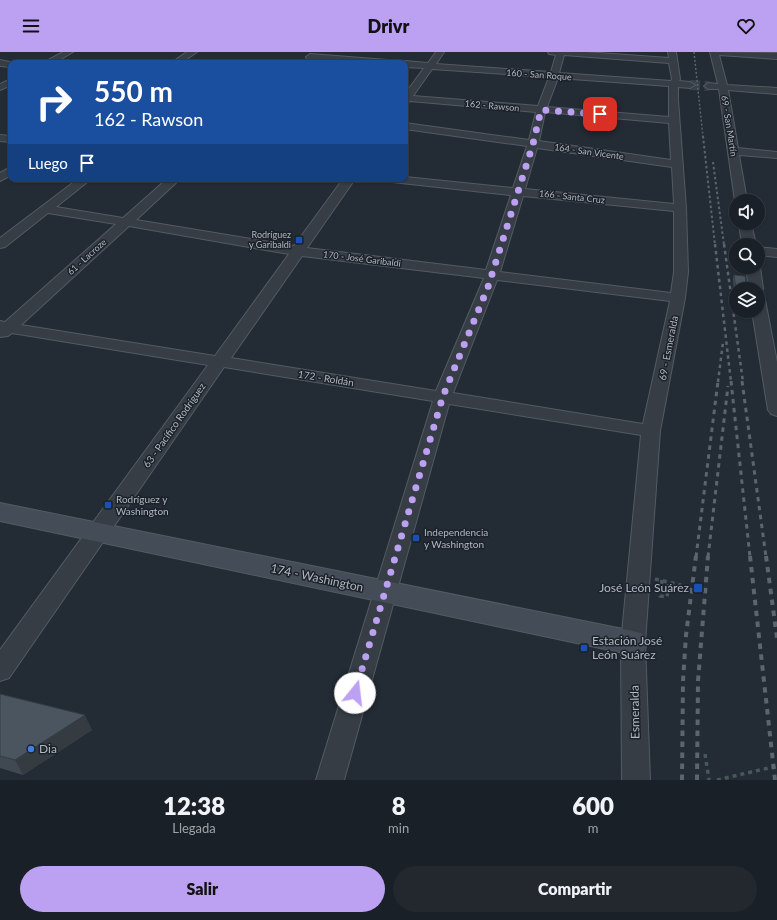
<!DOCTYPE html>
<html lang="es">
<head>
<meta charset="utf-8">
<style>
	body { margin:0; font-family:Lato,sans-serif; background:#23282f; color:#f1f3f6; height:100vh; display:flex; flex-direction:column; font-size:15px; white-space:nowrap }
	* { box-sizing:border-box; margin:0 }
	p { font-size:13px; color:#9fa3a7 }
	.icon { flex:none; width:22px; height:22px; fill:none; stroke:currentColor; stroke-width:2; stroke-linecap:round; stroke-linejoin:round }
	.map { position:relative; height:728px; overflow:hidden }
	.side { display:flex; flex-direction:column; background:#1a2027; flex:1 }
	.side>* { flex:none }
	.banner { position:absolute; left:8px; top:8px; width:400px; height:122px; border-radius:8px; box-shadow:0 1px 3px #0004,0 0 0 1px #383e44; background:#1a4fa0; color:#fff; overflow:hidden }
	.buttons { position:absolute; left:729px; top:142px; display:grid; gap:8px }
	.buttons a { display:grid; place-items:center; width:36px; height:36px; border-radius:50%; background:#1a2027; box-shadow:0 1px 3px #0004,0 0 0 1px #383e44; font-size:20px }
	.pin { position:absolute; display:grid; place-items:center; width:34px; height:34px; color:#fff; margin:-17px; border-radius:8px; box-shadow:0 2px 6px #0006 }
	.me { position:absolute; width:44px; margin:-22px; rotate:16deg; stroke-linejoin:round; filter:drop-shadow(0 0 3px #0008) }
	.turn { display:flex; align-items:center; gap:14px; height:84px; padding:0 20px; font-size:18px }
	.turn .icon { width:52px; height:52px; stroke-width:2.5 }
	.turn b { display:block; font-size:28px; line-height:34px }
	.then { display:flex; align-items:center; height:38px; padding:0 20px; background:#0003; gap:8px; font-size:15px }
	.eta { display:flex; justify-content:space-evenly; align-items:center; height:68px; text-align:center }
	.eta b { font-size:24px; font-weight:800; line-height:28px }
	.primary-button { display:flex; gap:8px; margin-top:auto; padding:8px 20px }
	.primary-button a { flex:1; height:46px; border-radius:24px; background:#bca0f2; color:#111; font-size:16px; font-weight:800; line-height:46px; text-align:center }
	.primary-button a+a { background:#23282f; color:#f1f3f6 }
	header { display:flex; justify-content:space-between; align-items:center; height:52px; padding:0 20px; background:#bca0f2; color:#111; font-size:18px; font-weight:800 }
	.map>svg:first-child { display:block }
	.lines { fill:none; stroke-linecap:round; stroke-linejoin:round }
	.street-tunnel { stroke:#384049; stroke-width:10; stroke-dasharray:10 4.5; stroke-linecap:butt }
	.street-casing { stroke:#535b62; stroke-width:2 }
	.secondary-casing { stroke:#535b62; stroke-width:2 }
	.path { stroke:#48585a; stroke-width:3.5; stroke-dasharray:4 4; stroke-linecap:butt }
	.street { fill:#363d45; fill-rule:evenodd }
	.secondary { fill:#444c57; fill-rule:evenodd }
	.rail-far4 { stroke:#5c646e; stroke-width:1.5; stroke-dasharray:2 2; stroke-linecap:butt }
	.rail-far3 { stroke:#5c646e; stroke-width:2; stroke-dasharray:2.5 2.5; stroke-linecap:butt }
	.rail-far2 { stroke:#5c646e; stroke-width:2.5; stroke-dasharray:3.5 3.5; stroke-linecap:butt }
	.rail-far1 { stroke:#5c646e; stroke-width:3; stroke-dasharray:4.5 4.5; stroke-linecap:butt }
	.rail { stroke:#5c646e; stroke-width:4; stroke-dasharray:5.5 5.5; stroke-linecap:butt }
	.wall { fill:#404952 }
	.shaded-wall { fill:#343c42 }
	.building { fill:#4b555f; stroke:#343c42 }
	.route { stroke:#bca0f2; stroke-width:7; stroke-dasharray:0 12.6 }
	.transit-dot { fill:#1a4fb4; stroke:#1b2229; stroke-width:1.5 }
	.shop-dot { fill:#3f7fe0; stroke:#1b2229; stroke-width:1.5 }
	.labels { text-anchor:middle; stroke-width:3; stroke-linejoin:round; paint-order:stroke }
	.far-street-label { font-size:9px; fill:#b0b8c1; stroke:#1b2229 }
	.far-poi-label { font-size:9px; fill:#b0b8c1; stroke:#1b2229; text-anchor:end }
	.street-label { font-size:10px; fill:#b0b8c1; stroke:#1b2229 }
	.poi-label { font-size:10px; fill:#b0b8c1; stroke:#1b2229; text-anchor:start }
	.near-street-label { font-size:12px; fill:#b0b8c1; stroke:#1b2229 }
	.near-poi-label { font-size:12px; fill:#b0b8c1; stroke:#1b2229; text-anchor:start }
</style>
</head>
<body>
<header><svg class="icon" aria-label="menu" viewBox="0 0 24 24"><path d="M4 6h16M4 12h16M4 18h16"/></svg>Drivr<svg class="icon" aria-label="heart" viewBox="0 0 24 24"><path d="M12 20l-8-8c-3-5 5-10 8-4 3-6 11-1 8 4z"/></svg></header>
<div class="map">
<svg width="777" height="728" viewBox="0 0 777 728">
	<rect width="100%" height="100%" fill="#232b34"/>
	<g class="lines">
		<polyline class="street-tunnel" points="690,33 709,34"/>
		<g class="street-casing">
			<g id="street">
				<polygon points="63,0 73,0 54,11 43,11"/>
				<polygon points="187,0 197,0 181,11 171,11"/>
				<path d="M436,0H444L436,12L551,20L556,3L549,2L548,0H585L669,6L668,0H676L680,27L679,29L690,30L695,33L690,36L678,35V48L686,156L688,220L685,246L660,379L645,591L650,728H622L621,591L641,383L449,352L344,728H316L433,349L224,315L9,626L0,629V598L208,313L12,281L8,284L0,285V269L5,270L116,172L48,161L5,195L0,196V186L78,127H91L56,155L123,166L167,127H180L136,168L294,194L343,127H355L307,196L486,218L511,143L392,130L388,129L386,127H405V125L513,136L527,94L405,77V71L529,88L536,60L410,49L405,52V42L424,16L405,15V11H401L405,9L428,11ZM564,3L669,11L672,27L671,29L559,21ZM432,17L549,25L538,54L413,44ZM558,26L669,34V65L547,55ZM545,60L669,71L671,108L539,89ZM537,96L672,115L674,152L525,137ZM523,144L674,159V220L671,241L500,220ZM129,174L289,202L215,304L21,273ZM302,204L484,226L436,339L231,306ZM497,228L670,249L643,372L453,341Z"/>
				<polygon points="710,0 777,1 777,7 719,3 727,33 777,36 777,42 728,38 738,96 777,100 777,106 739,103 747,149 736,149 736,151 735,149 719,37 709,37 704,34 709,31 718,32"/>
				<polygon points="310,2 388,8 392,11 355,11 307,7 306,5"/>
				<polygon points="0,8 15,11 11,11 11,15 0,14"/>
				<polygon points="11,27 11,33 0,38 0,32"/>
				<polygon points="0,83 11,84 11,90 0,89"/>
				<polygon points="11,115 11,123 0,129 0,121"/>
				<polygon points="739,171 751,171 756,193 742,193"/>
				<polygon points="758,195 777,197 777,205 758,203"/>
				<polygon points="758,212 760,215 763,237 761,240 758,241 758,237 749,237 746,215 758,215"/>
				<polygon points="758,244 763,245 765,248 777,310 777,364 771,362 768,358 752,259 758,259"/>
			</g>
		</g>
		<g class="secondary-casing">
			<polygon id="secondary" points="0,451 633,579 643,582 648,591 643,600 633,603 0,469"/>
		</g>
		<g class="path">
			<polyline points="655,527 681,533"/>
			<polyline points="662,528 660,544 667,545 669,530"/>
			<polyline points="705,702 709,728"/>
			<polyline points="717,728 777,714"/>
		</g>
		<use href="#street" class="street"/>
		<use href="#secondary" class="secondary"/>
		<polyline class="rail-far4" points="694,0 703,85"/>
		<g class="rail-far3">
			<polyline points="703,84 715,193"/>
			<polyline points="713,110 724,193"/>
		</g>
		<g class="rail-far2">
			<polyline points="715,192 731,330"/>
			<polyline points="724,192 743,330"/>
			<polyline points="718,330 723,290"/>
		</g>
		<g class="rail-far1">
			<polyline points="731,329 750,505"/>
			<polyline points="742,329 766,505"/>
			<polyline points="696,505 718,329"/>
			<polyline points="708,505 728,334"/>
		</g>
		<g class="rail">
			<polyline points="750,504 775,728"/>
			<polyline points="766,504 777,586"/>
			<polyline points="682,728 683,629 686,583 696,504"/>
			<polyline points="697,728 698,629 708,504"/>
		</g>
	</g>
	<g class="wall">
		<polygon points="734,223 747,237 736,237 736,241 734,240 733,227"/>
		<polygon points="0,642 92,678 23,723 0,716"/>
	</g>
	<polygon class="shaded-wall" points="85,663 92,678 23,723 15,708"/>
	<g class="building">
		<polygon points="734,223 745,224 747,237 736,236"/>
		<polygon points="0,642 85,663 15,708 0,704"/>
	</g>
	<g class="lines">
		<polyline class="route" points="355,641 443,344 488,235 533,92 541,58 600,62"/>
	</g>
	<g class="transit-dot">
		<rect x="295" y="184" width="8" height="8" rx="2"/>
		<rect x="104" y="449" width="8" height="8" rx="2"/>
		<rect x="412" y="482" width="8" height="8" rx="2"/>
		<rect x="693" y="531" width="10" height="10" rx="2"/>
		<rect x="580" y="592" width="8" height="8" rx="2"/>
	</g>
	<circle class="shop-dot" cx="31" cy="697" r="4"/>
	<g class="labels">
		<g class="far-street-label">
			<text transform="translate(539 23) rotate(4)" y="3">160 - San Roque</text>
			<text transform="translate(492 54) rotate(5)" y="3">162 - Rawson</text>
			<text transform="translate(729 74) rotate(81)" y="3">69 - San Martín</text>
			<text transform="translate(589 100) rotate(8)" y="3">164 - San Vicente</text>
			<text transform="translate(572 145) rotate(6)" y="3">166 - Santa Cruz</text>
			<text transform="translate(87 205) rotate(-42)" y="3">61 - Lacroze</text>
			<text transform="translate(362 207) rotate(7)" y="3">170 - José Garibaldi</text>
		</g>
		<g class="far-poi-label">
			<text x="291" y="186">Rodríguez<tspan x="291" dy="10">y Garibaldi</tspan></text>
		</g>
		<g class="street-label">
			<text transform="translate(668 296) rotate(-79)" y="4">69 - Esmeralda</text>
			<text transform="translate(326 326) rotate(9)" y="4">172 - Roldán</text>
			<text transform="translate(174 373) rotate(-55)" y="4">63 - Pacífico Rodríguez</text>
		</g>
		<g class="poi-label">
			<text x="116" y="451">Rodríguez y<tspan x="116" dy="12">Washington</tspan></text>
			<text x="424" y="484">Independencia<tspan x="424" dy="12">y Washington</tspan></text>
		</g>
		<g class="near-street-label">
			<text transform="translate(317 526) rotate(12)" y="4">174 - Washington</text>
			<text transform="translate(635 660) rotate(-91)" y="4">Esmeralda</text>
		</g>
		<g class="near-poi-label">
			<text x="689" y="540" text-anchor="end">José León Suárez</text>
			<text x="592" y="593">Estación José<tspan x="592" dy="14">León Suárez</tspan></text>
			<text x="39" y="701">Dia</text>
		</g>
	</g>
</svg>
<div class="buttons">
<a><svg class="icon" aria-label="sound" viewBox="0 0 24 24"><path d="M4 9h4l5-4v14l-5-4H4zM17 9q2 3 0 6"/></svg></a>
<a><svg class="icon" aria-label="search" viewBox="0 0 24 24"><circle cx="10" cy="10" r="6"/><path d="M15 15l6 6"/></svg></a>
<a><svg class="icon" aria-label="layers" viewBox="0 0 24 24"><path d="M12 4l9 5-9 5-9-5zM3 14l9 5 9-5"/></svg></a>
</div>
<div class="pin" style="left:600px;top:62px;background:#d93025"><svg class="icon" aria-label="arrive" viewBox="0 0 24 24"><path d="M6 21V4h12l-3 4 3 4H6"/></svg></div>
<svg class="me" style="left:355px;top:641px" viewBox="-20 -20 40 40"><circle r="19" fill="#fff"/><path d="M0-13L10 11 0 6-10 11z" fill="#bca0f2"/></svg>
<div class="banner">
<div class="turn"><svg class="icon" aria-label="right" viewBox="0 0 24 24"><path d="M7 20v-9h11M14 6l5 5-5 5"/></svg><div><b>550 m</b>162 - Rawson</div></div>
<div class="then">Luego<svg class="icon" aria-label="arrive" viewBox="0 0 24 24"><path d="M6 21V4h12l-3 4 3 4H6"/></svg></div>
</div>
</div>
<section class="side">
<div class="eta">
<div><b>12:38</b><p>Llegada</p></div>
<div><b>8</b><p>min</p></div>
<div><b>600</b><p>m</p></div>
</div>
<div class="primary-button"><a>Salir</a><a>Compartir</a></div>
</section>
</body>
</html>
